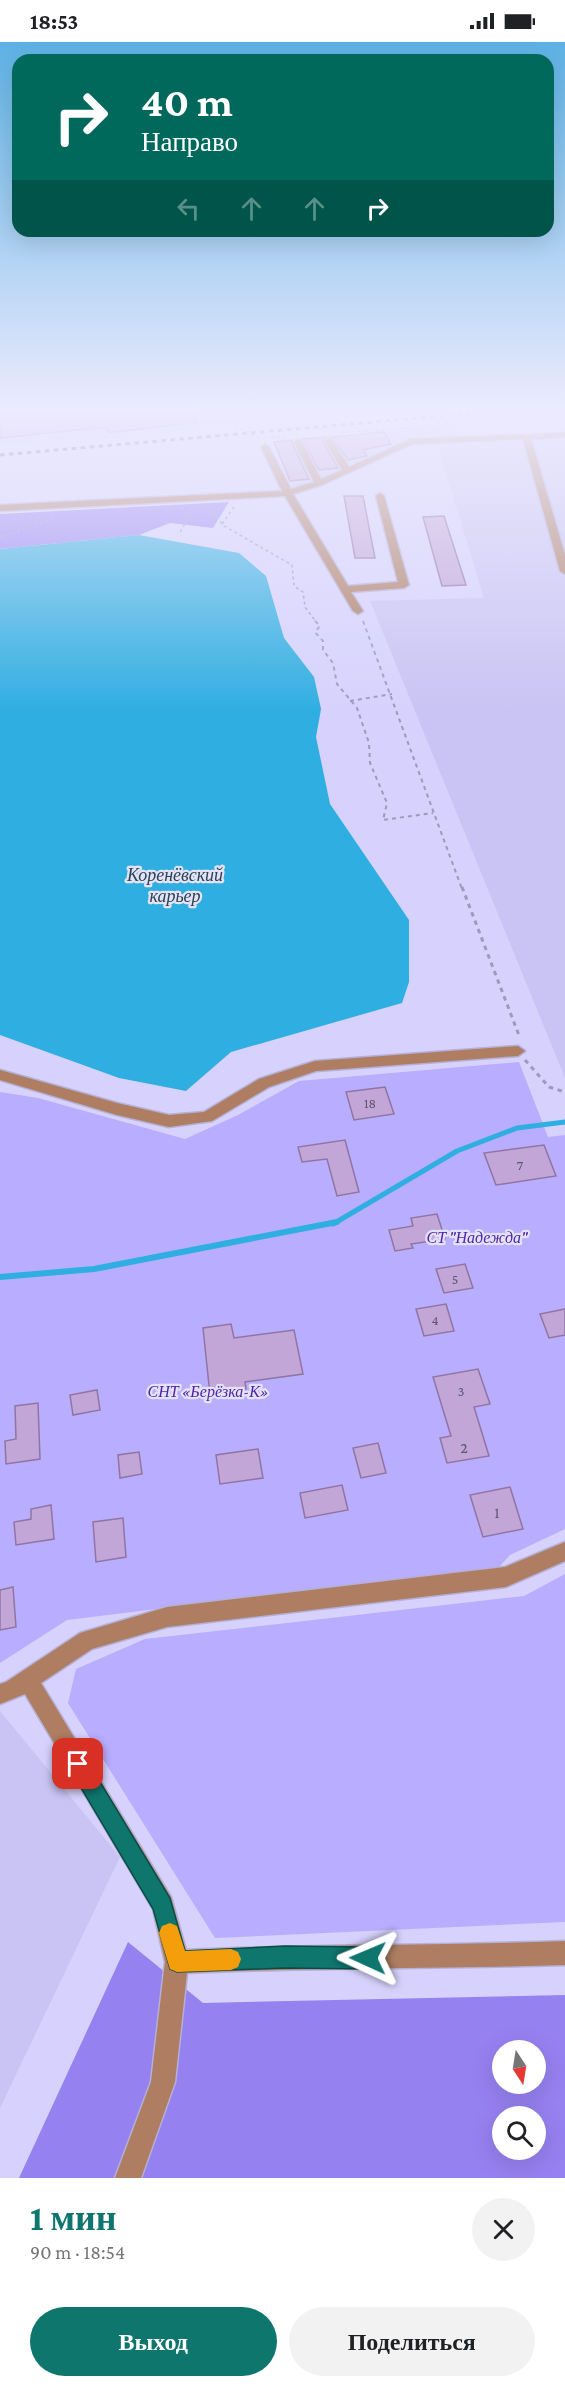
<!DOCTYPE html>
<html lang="ru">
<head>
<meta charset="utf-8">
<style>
	body { margin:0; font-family:"Crimson Pro",serif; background:#f2f2f2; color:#202124; height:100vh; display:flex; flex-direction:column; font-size:22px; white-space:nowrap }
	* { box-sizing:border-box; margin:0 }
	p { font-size:20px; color:#757577 }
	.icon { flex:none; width:33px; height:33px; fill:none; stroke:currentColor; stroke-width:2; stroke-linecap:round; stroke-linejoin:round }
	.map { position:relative; height:2136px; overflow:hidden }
	.panel { display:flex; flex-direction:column; background:#fff; flex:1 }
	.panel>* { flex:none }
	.banner { position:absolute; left:12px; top:12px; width:542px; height:183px; border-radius:18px; box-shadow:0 6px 24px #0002; background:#00695c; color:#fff; overflow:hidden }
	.needle { width:39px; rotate:168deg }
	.controls { position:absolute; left:492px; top:1998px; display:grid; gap:12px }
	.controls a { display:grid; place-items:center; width:54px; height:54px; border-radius:50%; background:#fff; box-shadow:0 6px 24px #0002; font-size:30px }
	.pin { position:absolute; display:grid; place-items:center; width:51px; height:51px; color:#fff; margin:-26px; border-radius:12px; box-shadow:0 3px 9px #0006 }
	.me { position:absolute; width:66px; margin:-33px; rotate:271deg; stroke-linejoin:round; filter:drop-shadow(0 0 4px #0008) }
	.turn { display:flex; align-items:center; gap:21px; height:126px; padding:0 30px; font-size:27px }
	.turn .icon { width:78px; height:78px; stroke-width:2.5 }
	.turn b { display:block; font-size:42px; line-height:51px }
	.lanes { display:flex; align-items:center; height:57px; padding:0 30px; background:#0003; justify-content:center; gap:30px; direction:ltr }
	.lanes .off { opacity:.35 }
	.round { display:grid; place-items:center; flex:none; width:63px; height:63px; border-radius:32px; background:#f2f2f2 }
	.head { display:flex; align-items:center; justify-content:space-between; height:102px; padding:0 30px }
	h1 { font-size:36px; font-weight:700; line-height:45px; color:#0f766e }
	.action { display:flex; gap:12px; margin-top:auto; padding:12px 30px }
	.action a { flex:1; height:69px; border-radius:36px; background:#0f766e; color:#fff; font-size:24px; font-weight:700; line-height:69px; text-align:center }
	.action a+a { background:#f2f2f2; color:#202124 }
	.status { display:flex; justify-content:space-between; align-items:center; height:42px; padding:0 30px; background:#fff; direction:ltr }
	.status svg { height:16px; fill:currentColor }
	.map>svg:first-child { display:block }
	.built { fill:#c9c4f3 }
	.green { fill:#b9adff }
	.forest { fill:#9681f0; fill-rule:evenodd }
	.water { fill:#2faee1 }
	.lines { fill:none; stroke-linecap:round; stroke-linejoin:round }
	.stream-far1 { stroke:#2faee1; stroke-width:5 }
	.stream { stroke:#2faee1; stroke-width:6 }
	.building { fill:#c2a6d7; stroke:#9075a3; stroke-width:1.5 }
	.minor-casing { stroke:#b4b0d6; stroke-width:3 }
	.path-far2 { stroke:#9d9abc; stroke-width:1.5; stroke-dasharray:3 3; stroke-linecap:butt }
	.path-far1 { stroke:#9d9abc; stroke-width:2; stroke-dasharray:4 4; stroke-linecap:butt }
	.path { stroke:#9d9abc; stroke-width:3; stroke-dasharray:4.5 4.5; stroke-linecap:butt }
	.minor { fill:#ae7d62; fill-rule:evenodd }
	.rail { stroke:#57546d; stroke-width:3; stroke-dasharray:4.5 4.5; stroke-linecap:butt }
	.route { fill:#0f766e; stroke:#0a4d48; stroke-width:1.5 }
	.slow { fill:#f59e0b }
	.labels { text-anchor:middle; stroke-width:4.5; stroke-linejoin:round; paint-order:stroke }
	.number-label { font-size:14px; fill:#5c5470 }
	.park-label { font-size:16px; font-style:italic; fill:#4f24a6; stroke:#e4e2f8 }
	.near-number-label { font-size:16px; fill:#5c5470 }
	.water-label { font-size:18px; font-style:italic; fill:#2a4450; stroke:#e4e2f8 }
</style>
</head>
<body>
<div class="status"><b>18:53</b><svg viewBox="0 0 49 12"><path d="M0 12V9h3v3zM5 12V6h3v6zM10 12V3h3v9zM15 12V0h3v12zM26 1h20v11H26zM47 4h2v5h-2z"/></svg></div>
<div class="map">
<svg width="565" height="2136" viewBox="0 0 565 2136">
	<rect width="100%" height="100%" fill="#d6d2fd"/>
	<g class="built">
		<polygon points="0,370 340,370 123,395 0,402"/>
		<polygon points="454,384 460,394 403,399 368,416 293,446 274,400"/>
		<polygon points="565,398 565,1036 370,559 484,556 437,402"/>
		<polygon points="0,1669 120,1815 0,2066"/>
	</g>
	<g class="green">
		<polygon points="519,1020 548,1095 565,1093 565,1487 510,1513 499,1525 67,1578 0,1621 0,1050 38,1056 185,1097 238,1073 299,1039"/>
		<polygon points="565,1532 565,1880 215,1896 68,1661 76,1627 145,1597 524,1554"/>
	</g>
	<g class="forest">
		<polygon points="229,460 213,486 170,481 139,493 0,507 0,472"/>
		<path d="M128,1900L203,1961L565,1953V2136H19ZM502,2008H536V2042H502ZM502,2074H536V2108H502Z"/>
	</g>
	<polygon class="water" points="139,493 239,511 266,534 284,596 314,635 321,667 316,695 330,762 409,878 409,940 402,961 231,1010 186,1049 119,1036 0,993 0,507"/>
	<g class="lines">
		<polyline class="stream-far1" points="333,1182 457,1109 517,1086 565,1080"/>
		<polyline class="stream" points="0,1235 94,1227 337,1180"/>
	</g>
	<g class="building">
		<polygon points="0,370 196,370 196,380 108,391 107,385 0,396"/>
		<polygon points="384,390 391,402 363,408 367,414 348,418 332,395"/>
		<polygon points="326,395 323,400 338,426 319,428 302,397"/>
		<polygon points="293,398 292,401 309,437 290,439 274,400"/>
		<polygon points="344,454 363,454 375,516 355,516"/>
		<polygon points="444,474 466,543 442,544 423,475"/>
		<polygon points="385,1045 394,1072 354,1078 346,1050"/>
		<polygon points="345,1098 359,1150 337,1154 327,1117 302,1120 298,1105"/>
		<polygon points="544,1103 556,1134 496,1143 484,1111"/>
		<polygon points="437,1172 445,1197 411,1202 413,1206 395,1209 389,1188 413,1184 411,1176"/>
		<polygon points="465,1222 473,1246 444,1251 436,1227"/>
		<polygon points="446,1262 454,1289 424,1294 416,1267"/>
		<polygon points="565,1267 565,1293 549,1296 540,1272"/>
		<polygon points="231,1282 234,1296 294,1288 303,1332 245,1340 246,1347 210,1353 203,1286"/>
		<polygon points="478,1327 490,1362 474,1365 489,1414 447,1421 440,1396 451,1394 433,1335"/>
		<polygon points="97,1348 100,1368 73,1373 70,1353"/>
		<polygon points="38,1361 40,1417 6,1422 5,1399 16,1397 15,1364"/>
		<polygon points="378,1401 386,1431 361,1436 353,1406"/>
		<polygon points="258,1407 263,1436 220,1442 216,1413"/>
		<polygon points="139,1410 142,1432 120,1436 118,1413"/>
		<polygon points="342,1443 348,1468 305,1476 300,1451"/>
		<polygon points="510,1445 523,1487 483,1495 470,1453"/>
		<polygon points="51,1463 54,1497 16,1503 14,1480 31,1477 31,1467"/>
		<polygon points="123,1476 126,1515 96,1520 93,1480"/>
		<polygon points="13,1545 16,1585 0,1588 0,1548"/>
	</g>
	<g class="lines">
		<g class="minor-casing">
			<g id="minor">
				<polygon points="565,391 565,395 531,397 565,513 565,532 560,529 523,397 412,402 322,443 293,452 348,544 398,540 376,454 380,451 384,454 409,543 404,546 351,550 363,569 358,572 353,569 285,454 0,469 0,463 282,449 261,405 265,402 269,405 291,447 314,440 294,400 298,397 302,400 321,437 342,428 325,399 329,396 332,397 349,425 411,397"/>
				<polygon points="518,1004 525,1009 518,1014 316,1029 269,1045 212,1079 169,1085 117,1073 0,1038 0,1028 117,1061 169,1073 204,1070 259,1037 315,1019"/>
				<path d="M565,1500V1519L506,1545L167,1585L92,1607L41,1641L171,1855L186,1908C312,1902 439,1904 565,1899V1923C439,1927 313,1925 187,1931L175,2040L141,2136H115L151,2040L165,1920L153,1867L25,1652L0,1662V1642L6,1640L80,1591L167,1565L505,1525Z"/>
			</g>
		</g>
		<g class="path-far2">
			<polyline points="224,379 260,396"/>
			<polyline points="340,391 459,382 462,387"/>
			<polyline points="271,395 288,395"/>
			<polyline points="208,466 224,484 292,523 294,544 303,550 305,565 317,581"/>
			<polyline points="222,482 234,465"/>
			<polyline points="180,490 191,472 190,469"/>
			<polyline points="0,495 53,477 53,474"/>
		</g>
		<g class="path-far1">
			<polyline points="315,579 320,584 315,590 323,599 323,608 333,621 337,642 357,666 369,701 370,721 387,761 383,778 433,771"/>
			<polyline points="363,579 462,847"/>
			<polyline points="350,659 392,652"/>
		</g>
		<g class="path">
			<polyline points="462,845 520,996"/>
			<polyline points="525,1018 549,1045 565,1050"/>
		</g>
		<use href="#minor" class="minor"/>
		<polyline class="rail" points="0,413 487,370"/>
	</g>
	<linearGradient id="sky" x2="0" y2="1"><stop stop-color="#5eb2e5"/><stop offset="0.55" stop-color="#edebfe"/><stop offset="1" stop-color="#edebfe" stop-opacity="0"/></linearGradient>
	<rect width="565" height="669" fill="url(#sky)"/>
	<polygon class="route" points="78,1712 85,1715 170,1856 185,1909 285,1904 368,1905 376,1908 379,1916 376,1923 368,1927 285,1926 177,1930 170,1927 153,1867 71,1729 68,1722 71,1715"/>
	<polygon class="slow" points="170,1881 177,1884 185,1909 231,1907 238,1910 241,1917 238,1925 231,1928 177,1930 170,1927 159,1891 162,1884"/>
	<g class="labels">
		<g class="number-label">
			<text x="370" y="1066">18</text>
			<text x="520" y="1128">7</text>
			<text x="455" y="1242">5</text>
			<text x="435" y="1283">4</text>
			<text x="461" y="1354">3</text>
		</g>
		<g class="park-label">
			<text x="477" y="1201">СТ "Надежда"</text>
			<text x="208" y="1355">СНТ «Берёзка-К»</text>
		</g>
		<g class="near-number-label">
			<text x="464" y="1411">2</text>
			<text x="497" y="1476">1</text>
		</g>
		<g class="water-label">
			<text x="175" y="839">Коренёвский<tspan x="175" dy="21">карьер</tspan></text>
		</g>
	</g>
</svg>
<div class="controls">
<a><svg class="needle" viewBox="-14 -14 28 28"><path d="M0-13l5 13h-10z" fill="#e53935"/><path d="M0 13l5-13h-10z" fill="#757577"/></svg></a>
<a><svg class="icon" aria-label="search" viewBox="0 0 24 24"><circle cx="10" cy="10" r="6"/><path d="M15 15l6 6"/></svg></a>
</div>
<div class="pin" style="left:78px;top:1722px;background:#d93025"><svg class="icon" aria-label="arrive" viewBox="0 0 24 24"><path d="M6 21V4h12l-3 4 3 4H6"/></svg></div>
<svg class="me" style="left:368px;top:1916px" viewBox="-20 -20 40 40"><path d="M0-17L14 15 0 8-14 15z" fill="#0f766e" stroke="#fff" stroke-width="4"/></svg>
<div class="banner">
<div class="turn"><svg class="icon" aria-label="right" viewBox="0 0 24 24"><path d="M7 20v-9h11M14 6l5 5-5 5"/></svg><div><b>40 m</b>Направо</div></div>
<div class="lanes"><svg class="icon off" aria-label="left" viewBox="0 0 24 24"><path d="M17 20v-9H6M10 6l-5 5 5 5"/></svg><svg class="icon off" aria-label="ahead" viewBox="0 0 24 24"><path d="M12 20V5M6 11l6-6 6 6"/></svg><svg class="icon off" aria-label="ahead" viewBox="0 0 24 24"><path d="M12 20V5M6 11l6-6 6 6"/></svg><svg class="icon" aria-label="right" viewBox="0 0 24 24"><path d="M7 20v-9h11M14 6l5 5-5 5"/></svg></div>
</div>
</div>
<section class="panel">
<div class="head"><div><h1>1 мин</h1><p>90 m · 18:54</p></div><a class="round"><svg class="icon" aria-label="close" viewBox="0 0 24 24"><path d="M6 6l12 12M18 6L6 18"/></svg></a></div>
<div class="action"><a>Выход</a><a>Поделиться</a></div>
</section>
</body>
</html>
